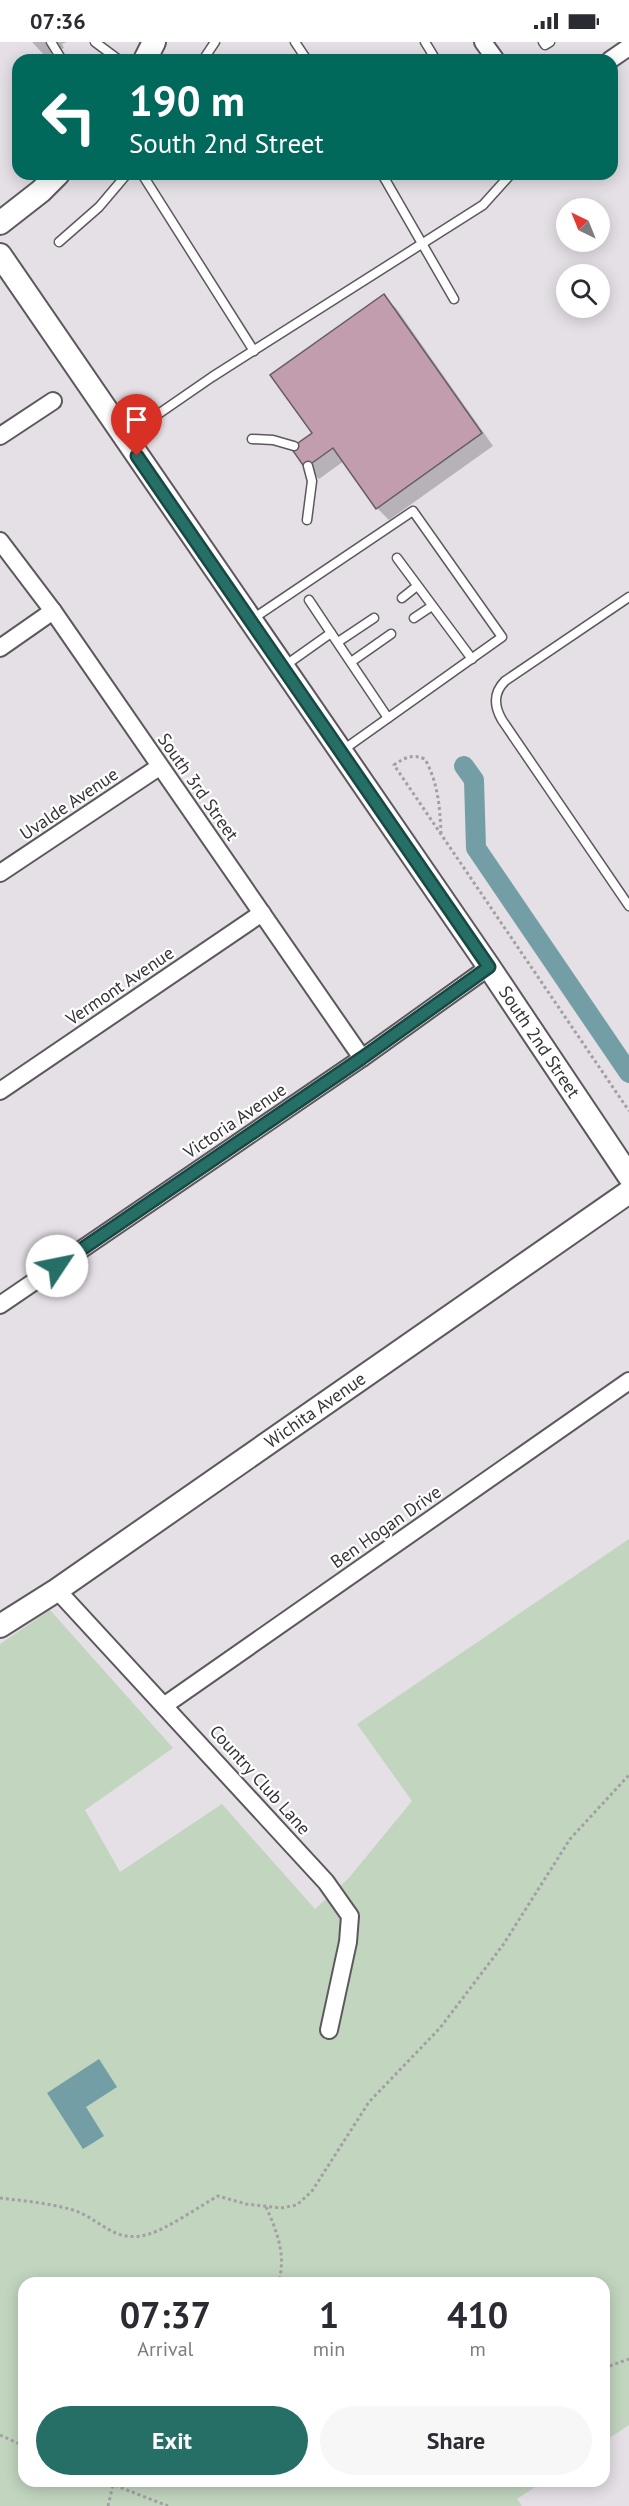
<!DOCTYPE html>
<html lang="en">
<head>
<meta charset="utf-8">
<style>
	body { margin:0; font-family:"PT Sans",sans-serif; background:#f7f7f7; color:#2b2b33; height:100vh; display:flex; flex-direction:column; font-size:22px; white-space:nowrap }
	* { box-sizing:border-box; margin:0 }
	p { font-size:20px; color:#7c7c81 }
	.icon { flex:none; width:33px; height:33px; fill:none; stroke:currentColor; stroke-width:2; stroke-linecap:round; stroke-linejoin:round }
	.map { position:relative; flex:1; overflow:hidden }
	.sheet { position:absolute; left:18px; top:2235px; width:592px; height:210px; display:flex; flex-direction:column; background:#fff; border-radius:18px; box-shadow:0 3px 15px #0003 }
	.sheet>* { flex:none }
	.guide { position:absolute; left:12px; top:12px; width:606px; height:126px; border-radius:18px; box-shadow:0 3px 15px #0003; background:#00695c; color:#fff; overflow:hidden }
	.needle { width:39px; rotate:317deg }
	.buttons { position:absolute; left:556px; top:156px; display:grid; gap:12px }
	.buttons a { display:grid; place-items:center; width:54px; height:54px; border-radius:50%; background:#fff; box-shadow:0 3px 15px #0003; font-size:30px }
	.pin { position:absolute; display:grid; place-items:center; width:51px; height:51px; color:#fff; margin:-62px -26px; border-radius:50% 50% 50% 0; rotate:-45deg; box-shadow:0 0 6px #0007 }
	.pin .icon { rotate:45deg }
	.me { position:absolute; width:66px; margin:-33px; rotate:56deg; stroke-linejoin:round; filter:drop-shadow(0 0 4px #0008) }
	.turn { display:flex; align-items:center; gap:21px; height:126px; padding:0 18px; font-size:27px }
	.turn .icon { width:78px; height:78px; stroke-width:2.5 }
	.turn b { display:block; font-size:42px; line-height:51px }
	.eta { display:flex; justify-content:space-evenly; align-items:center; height:102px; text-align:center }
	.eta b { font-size:36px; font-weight:800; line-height:42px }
	.button { display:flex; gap:12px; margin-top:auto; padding:12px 18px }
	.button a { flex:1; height:69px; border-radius:36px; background:#266f67; color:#fff; font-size:24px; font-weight:800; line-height:69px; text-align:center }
	.button a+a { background:#f7f7f7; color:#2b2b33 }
	.status { display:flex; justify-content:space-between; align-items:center; height:42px; padding:0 30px; background:#fff; direction:ltr }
	.status svg { height:16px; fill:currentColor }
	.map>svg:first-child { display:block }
	.green { fill:#c1d5bf }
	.water { fill:#739ea5 }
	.shadow { fill:#0003 }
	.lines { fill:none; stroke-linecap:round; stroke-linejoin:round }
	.canal { stroke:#739ea5; stroke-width:20 }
	.building { fill:#c19dad; stroke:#665d61; stroke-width:1.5 }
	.lane-casing { stroke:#5d585e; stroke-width:11 }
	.street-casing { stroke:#5d585e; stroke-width:20 }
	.secondary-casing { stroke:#5d585e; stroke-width:26 }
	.path { stroke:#a39fa4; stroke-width:3; stroke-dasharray:3 3; stroke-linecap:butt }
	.lane { stroke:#fff; stroke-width:8 }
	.street { stroke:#fff; stroke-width:16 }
	.secondary { stroke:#fff; stroke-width:22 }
	.route-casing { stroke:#194843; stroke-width:15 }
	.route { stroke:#266f67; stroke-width:10 }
	.labels { text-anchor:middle; stroke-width:4.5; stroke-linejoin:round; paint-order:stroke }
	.street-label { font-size:18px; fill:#353336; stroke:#fff }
</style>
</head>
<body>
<div class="status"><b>07:36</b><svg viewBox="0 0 49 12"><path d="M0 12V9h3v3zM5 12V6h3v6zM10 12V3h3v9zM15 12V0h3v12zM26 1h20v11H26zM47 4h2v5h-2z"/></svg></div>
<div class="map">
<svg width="629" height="2464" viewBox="0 0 629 2464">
	<rect width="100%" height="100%" fill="#e5dfe6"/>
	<polygon class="green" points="629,1497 629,2383 605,2399 604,2241 24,2241 24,2439 544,2439 517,2457 522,2464 0,2464 0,1602 50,1568 173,1706 85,1768 120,1830 222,1762 315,1867 348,1837 412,1759 357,1682"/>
	<polygon class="water" points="99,2017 117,2045 86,2065 104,2094 83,2107 47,2051"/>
	<g class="shadow">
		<polygon points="32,0 67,0 62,2 64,6 45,14"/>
		<polygon points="383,254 396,266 493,404 389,478 377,466 344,419 319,437 306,425 314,392"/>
	</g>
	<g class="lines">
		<polyline class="canal" points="464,724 474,738 476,806 629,1031"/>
	</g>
	<polygon class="building" points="384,252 482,391 376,467 333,406 305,426 291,406 312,391 270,333"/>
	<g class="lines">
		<g class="lane-casing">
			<g id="lane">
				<polyline points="51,0 62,18"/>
				<polyline points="95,0 119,18"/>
				<polyline points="295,0 307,18"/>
				<polyline points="425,0 436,18"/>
				<polyline points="543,0 545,3 550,0"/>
				<polyline points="203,18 215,0"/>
				<polyline points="142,132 254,309"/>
				<polyline points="382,132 454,257"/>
				<polyline points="59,200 99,165 127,132"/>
				<polyline points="125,395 212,335 483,163 511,132"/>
				<polyline points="252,397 273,398 294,404"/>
				<polyline points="307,478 312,439 308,424"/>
				<polyline points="397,516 472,617"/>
				<path d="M629,555L505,639C493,651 494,664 502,678L629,864"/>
				<polyline points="402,556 417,544"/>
				<polyline points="309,558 331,591"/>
				<polyline points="414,576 432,564"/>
				<polyline points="251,578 413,469 502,595 343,708"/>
				<polyline points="338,600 374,576"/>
				<polyline points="351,620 391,592"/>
				<polyline points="283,625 331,591 388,676"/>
			</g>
		</g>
		<g class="street-casing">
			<g id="street">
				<polyline points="483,0 496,18"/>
				<polyline points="610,18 629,5"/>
				<polyline points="0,394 53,359"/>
				<polyline points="0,499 53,569 362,1016"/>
				<polyline points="0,606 53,569"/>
				<polyline points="0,831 159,725"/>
				<polyline points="0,1049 262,871"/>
				<polyline points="0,1263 362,1016 489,925"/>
				<polyline points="57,1548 326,1840 350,1874 348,1900 329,1988"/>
				<polyline points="165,1663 629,1339"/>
			</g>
		</g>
		<g class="secondary-casing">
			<g id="secondary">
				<polyline points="145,18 154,0"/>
				<polyline points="0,181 41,149 58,132"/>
				<path id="s1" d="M0,213L489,925L629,1134"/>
				<path id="s2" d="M0,1584L57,1548L629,1150"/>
			</g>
		</g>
		<g class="path">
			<path d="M441,792C440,765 438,741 425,717C413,712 405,715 394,723L629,1069"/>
			<path d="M0,2156C24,2159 49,2161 73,2168C99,2176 115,2203 149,2192C167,2187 200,2164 218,2154L246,2162L281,2166L297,2163L312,2149L369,2060L440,1986L503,1903L570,1797L629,1733"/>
			<path d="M266,2165C277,2189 287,2215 278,2241"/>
			<polyline points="604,2326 629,2317"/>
			<polyline points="0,2393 24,2404"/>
			<polyline points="104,2439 168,2464"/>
			<polyline points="108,2464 113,2443"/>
		</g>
		<use href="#lane" class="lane"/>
		<use href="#street" class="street"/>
		<use href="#secondary" class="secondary"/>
	</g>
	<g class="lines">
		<g class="route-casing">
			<polyline id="route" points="57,1224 362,1016 489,925 137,414"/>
		</g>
		<use href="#route" class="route"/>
	</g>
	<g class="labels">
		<g class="street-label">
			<text transform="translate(198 745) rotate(55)" y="6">South 3rd Street</text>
			<text transform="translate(69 762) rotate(-34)" y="6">Uvalde Avenue</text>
			<text transform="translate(120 944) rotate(-34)" y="6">Vermont Avenue</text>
			<text dy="6" stroke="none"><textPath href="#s1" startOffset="954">South 2nd Street</textPath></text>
			<text transform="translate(235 1079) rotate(-34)" y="6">Victoria Avenue</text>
			<text dy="6" stroke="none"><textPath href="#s2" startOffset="382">Wichita Avenue</textPath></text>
			<text transform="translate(386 1485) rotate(-35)" y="6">Ben Hogan Drive</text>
			<text transform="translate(260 1738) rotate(48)" y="6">Country Club Lane</text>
		</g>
	</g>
</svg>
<div class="buttons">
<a><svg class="needle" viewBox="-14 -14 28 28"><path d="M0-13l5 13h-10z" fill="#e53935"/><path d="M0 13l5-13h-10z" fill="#7c7c81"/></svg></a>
<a><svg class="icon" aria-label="search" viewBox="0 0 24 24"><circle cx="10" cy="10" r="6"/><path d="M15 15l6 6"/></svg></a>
</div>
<div class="pin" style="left:137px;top:414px;background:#d93025"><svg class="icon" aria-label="arrive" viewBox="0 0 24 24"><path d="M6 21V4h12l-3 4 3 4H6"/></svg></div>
<svg class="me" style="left:57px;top:1224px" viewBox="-20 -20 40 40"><circle r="19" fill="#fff"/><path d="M0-13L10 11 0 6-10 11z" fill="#266f67"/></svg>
<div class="guide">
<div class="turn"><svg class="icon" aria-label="left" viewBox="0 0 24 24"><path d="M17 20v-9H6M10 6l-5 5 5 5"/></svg><div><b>190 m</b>South 2nd Street</div></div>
</div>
<section class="sheet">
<div class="eta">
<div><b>07:37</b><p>Arrival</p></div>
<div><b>1</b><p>min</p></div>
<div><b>410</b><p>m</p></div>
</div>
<div class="button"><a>Exit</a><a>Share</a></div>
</section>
</div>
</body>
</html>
